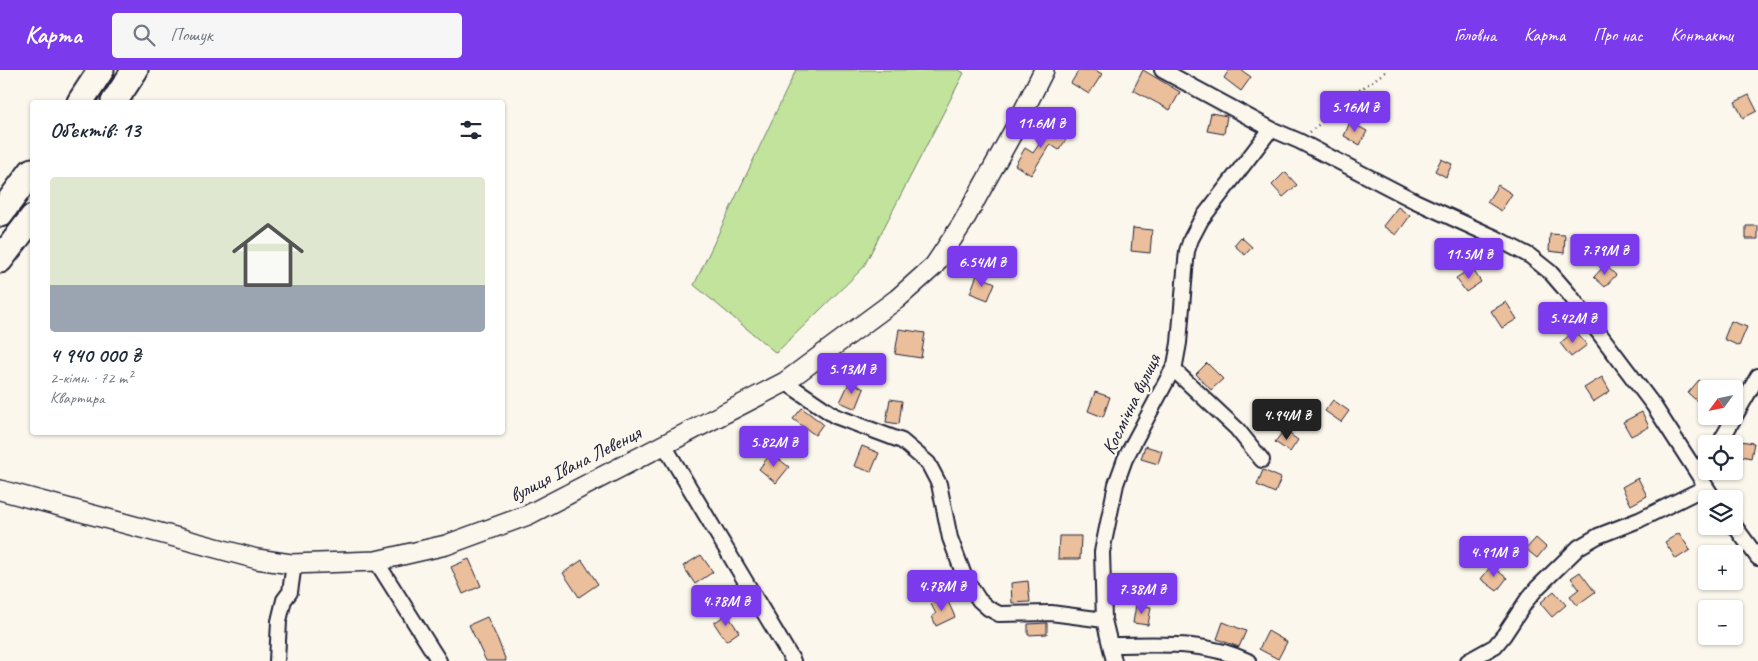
<!DOCTYPE html>
<html lang="uk">
<head>
<meta charset="utf-8">
<style>
	body { margin:0; font-family:Caveat,sans-serif; background:#f6f6f7; color:#1f2937; height:100vh; display:flex; flex-direction:column; font-size:19px; white-space:nowrap }
	* { box-sizing:border-box; margin:0 }
	p { font-size:16px; color:#747a83 }
	.icon { flex:none; width:28px; height:28px; fill:none; stroke:currentColor; stroke-width:2; stroke-linecap:round; stroke-linejoin:round }
	.map { position:relative; flex:1; overflow:hidden }
	.panel { position:absolute; left:30px; top:30px; width:475px; height:335px; display:flex; flex-direction:column; background:#fff; border-radius:5px; box-shadow:0 1px 4px #0004 }
	.panel>* { flex:none }
	.needle { width:32px; rotate:237deg }
	.buttons { position:absolute; left:1698px; top:310px; display:grid; gap:10px }
	.buttons a { display:grid; place-items:center; width:45px; height:45px; border-radius:5px; background:#fff; box-shadow:0 1px 4px #0004; font-size:25px }
	.price { position:absolute; translate:-50% -42px; padding:0 11px; border-radius:5px; background:#7c3aed; color:#fff; font-size:16px; line-height:32px; filter:drop-shadow(0 1px 2px #0008) }
	.price::after { content:''; position:absolute; left:50%; top:30px; width:15px; height:11px; margin-left:-8px; background:inherit; clip-path:polygon(0 0,100% 0,50% 100%) }
	.price.current { background:#222; color:#fff }
	ul { padding:0; list-style:none }
	li { display:grid; align-content:center; gap:10px; height:265px; padding:0 20px }
	li span { display:grid; place-items:center; height:155px; border-radius:5px; color:#555 }
	li>.icon { margin-inline-start:auto }
	span .icon { width:90px; height:90px; fill:#fffc; stroke-width:1 }
	li b { font-size:21px }
	h2 { display:flex; justify-content:space-between; align-items:center; height:60px; padding:0 20px; font-size:21px }
	header { display:flex; align-items:center; gap:30px; box-sizing:border-box; height:70px; padding:0 25px; background:#7c3aed; color:#fff }
	header strong { font-size:24px }
	nav { display:flex; gap:28px; margin-inline-start:auto; font-size:18px }
	.search { width:350px; height:45px; background:#f6f6f7; display:flex; align-items:center; gap:12px; box-sizing:border-box; padding:0 18px; border-radius:5px; color:#747a83; font-size:19px }
	.map>svg:first-child { display:block }
</style>
</head>
<body>
<header>
<strong>Карта</strong>
<div class="search"><svg class="icon" aria-label="search" viewBox="0 0 24 24"><circle cx="10" cy="10" r="6"/><path d="M15 15l6 6"/></svg>Пошук</div>
<nav><a>Головна</a><a>Карта</a><a>Про нас</a><a>Контакти</a></nav>
</header>
<div class="map">
<svg width="1758" height="591" viewBox="0 0 1758 591">
	<rect width="100%" height="100%" fill="#fbf7ec"/>
	<filter id="ink" filterUnits="userSpaceOnUse"><feTurbulence type="fractalNoise" baseFrequency=".02" numOctaves="2"/><feDisplacementMap in="SourceGraphic" scale="10" xChannelSelector="R" yChannelSelector="G"/><feConvolveMatrix kernelMatrix="1 2 1 2 8 2 1 2 1" color-interpolation-filters="sRGB"/></filter>
	<g filter="url(#ink)">
		<path fill="#c2e39b" stroke="#72826b" d="M796,0H959L964,3L863,198L776,283L694,215Z"/>
		<path fill="#ebbf9b" stroke="#22223b" d="M1079,0H1095L1102,4L1089,24L1071,13Z
			M1143,0L1180,22L1170,40L1133,20Z
			M1229,0H1241L1251,7L1241,21L1224,8Z
			M1749,25L1757,41L1743,48L1735,32Z
			M1211,43L1227,46L1224,64L1207,61Z
			M1056,50L1063,54L1058,62L1067,68L1059,80L1050,74L1031,105L1015,95L1025,78L1033,83Z
			M1350,52L1367,61L1360,75L1344,66Z
			M1441,89L1452,94L1446,107L1435,101Z
			M1285,102L1297,115L1283,127L1272,115Z
			M1498,115L1512,124L1501,141L1487,132Z
			M1398,137L1410,146L1396,165L1383,156Z
			M1746,156H1758V169H1746Z
			M1133,158L1152,160L1150,183L1131,181Z
			M1550,164L1565,165L1564,183L1549,181Z
			M1241,167L1252,177L1245,185L1234,175Z
			M1605,195L1616,205L1605,217L1594,207Z
			M1472,198L1481,212L1466,222L1456,208Z
			M977,205L995,213L988,230L970,223Z
			M1506,232L1517,249L1502,258L1491,241Z
			M1731,251L1747,257L1739,276L1724,269Z
			M899,259L925,263L921,288L895,284Z
			M1575,261L1587,275L1571,287L1560,273Z
			M1207,293L1223,309L1211,320L1196,304Z
			M1602,307L1610,321L1593,332L1584,318Z
			M1699,310L1706,316V339L1688,323Z
			M850,311L864,319L856,339L840,332Z
			M1095,322L1110,327L1103,347L1088,341Z
			M890,329L902,331L899,354L886,352Z
			M1333,330L1349,341L1341,352L1325,341Z
			M802,338L823,354L815,365L793,349Z
			M1642,342L1649,357L1631,366L1623,352Z
			M1284,360L1298,370L1290,382L1275,372Z
			M1740,371L1754,373L1751,388L1737,385Z
			M862,376L879,383L871,402L854,396Z
			M1145,376L1162,381L1158,394L1141,389Z
			M771,383L789,397L776,413L759,399Z
			M1263,400L1281,408L1275,423L1257,415Z
			M1638,408L1647,426L1631,435L1622,417Z
			M1679,463L1690,480L1676,489L1665,472Z
			M1059,466H1081L1080,489H1058Z
			M1536,468L1546,477L1537,488L1526,479Z
			M701,485L713,502L695,514L683,496Z
			M469,489L481,516L463,524L451,497Z
			M582,490L598,514L579,527L563,503Z
			M1491,496L1507,508L1497,521L1481,509Z
			M1580,502L1595,522L1577,535L1570,526L1579,519L1571,508Z
			M1028,511L1030,532L1012,533L1011,513Z
			M1554,521L1566,535L1552,547L1540,533Z
			M946,527L955,547L936,556L932,546L936,544L931,534Z
			M1136,535L1151,537L1148,555L1133,553Z
			M727,544L739,562L726,571L714,553Z
			M487,547L498,570L506,591H486L469,555Z
			M1223,552L1246,561L1239,577L1217,569Z
			M1047,553V564L1028,565V554Z
			M1268,561L1287,572L1278,589L1259,579Z"/>
		<g fill="none" stroke-linecap="round" stroke-linejoin="round">
			<g stroke="#22223b" stroke-width="18">
				<path id="street" d="M1162,0L1271,59L1299,71L1415,131L1494,167L1530,186L1550,202L1569,224L1596,259L1654,336L1714,429
					M1173,299L1237,359L1262,390
					M785,312L835,346L902,371L928,393L939,414L950,468L965,508L979,530L988,538L999,544L1051,543L1104,550
					M1719,374L1758,306
					M664,375L793,591
					M1697,402L1706,390
					M1734,455L1758,488
					M376,491L439,591
					M1111,575C1160,575 1202,570 1248,591
					M277,591L279,551L284,530L290,522L294,494
					M1114,591L1104,550L1102,482L1116,414L1125,389L1175,295L1179,273L1185,201L1187,181L1191,169L1201,150L1271,59
					M1468,591L1495,576L1504,565L1527,530L1537,518L1579,477L1598,466L1639,450L1706,417"/>
			</g>
			<g stroke="#22223b" stroke-width="22">
				<path id="secondary" d="M0,420L257,489L291,494L376,491L446,475L528,445L785,312L897,229L934,196L962,154L1014,60L1044,0"/>
			</g>
			<g stroke="#22223b" stroke-width="29">
				<path id="highway" d="M80,32L101,0
					M114,32L135,0
					M0,144L32,101
					M0,190L32,148"/>
			</g>
			<path stroke="#22223b" stroke-width="2.5" stroke-dasharray="1 4" stroke-linecap="butt" d="M1310,62L1361,19L1388,0"/>
			<use href="#street" stroke="#fbf7ec" stroke-width="14"/>
			<use href="#secondary" stroke="#fbf7ec" stroke-width="19"/>
			<use href="#highway" stroke="#fbf7ec" stroke-width="25"/>
		</g>
	</g>
	<g text-anchor="middle" dominant-baseline="central" stroke-width="4.5" stroke-linejoin="round" paint-order="stroke">
		<g font-size="20" fill="#22223b" stroke="#fbf7ec">
			<text transform="translate(1131 334) rotate(-64)">Космічна вулиця</text>
			<text transform="translate(575 394) rotate(-27)">вулиця Івана Левенця</text>
		</g>
	</g>
</svg>
<div class="buttons">
<a><svg class="needle" viewBox="-14 -14 28 28"><path d="M0-13l5 13h-10z" fill="#e53935"/><path d="M0 13l5-13h-10z" fill="#747a83"/></svg></a>
<a><svg class="icon" aria-label="locate" viewBox="0 0 24 24"><circle cx="12" cy="12" r="6"/><path d="M12 2v4M12 18v4M2 12h4M18 12h4"/></svg></a>
<a><svg class="icon" aria-label="layers" viewBox="0 0 24 24"><path d="M12 4l9 5-9 5-9-5zM3 14l9 5 9-5"/></svg></a>
<a>+</a>
<a>−</a>
</div>
<b class="price" style="left:1355px;top:63px">5.16M ₴</b>
<b class="price" style="left:1041px;top:79px">11.6M ₴</b>
<b class="price" style="left:1605px;top:206px">7.79M ₴</b>
<b class="price" style="left:1469px;top:210px">11.5M ₴</b>
<b class="price" style="left:982px;top:218px">6.54M ₴</b>
<b class="price" style="left:1573px;top:274px">5.42M ₴</b>
<b class="price" style="left:852px;top:325px">5.13M ₴</b>
<b class="price current" style="left:1287px;top:371px">4.94M ₴</b>
<b class="price" style="left:774px;top:398px">5.82M ₴</b>
<b class="price" style="left:1494px;top:508px">4.91M ₴</b>
<b class="price" style="left:942px;top:542px">4.78M ₴</b>
<b class="price" style="left:1142px;top:545px">7.38M ₴</b>
<b class="price" style="left:726px;top:557px">4.78M ₴</b>
<section class="panel">
<h2>Об’єктів: 13<svg class="icon" aria-label="filters" viewBox="0 0 24 24"><path d="M4 7h16M4 17h16"/><circle cx="9" cy="7" r="2"/><circle cx="15" cy="17" r="2"/></svg></h2>
<ul>
<li><span style="background:linear-gradient(#dfe7d0 70%,#9aa5b1 0)"><svg class="icon" aria-label="home" viewBox="0 0 24 24"><path d="M3 11l9-7 9 7M6 9v11h12V9"/></svg></span><div><b>4 940 000 ₴</b><p>2-кімн. · 72 m²</p><p>Квартира</p></div></li>
</ul>
</section>
</div>
</body>
</html>
